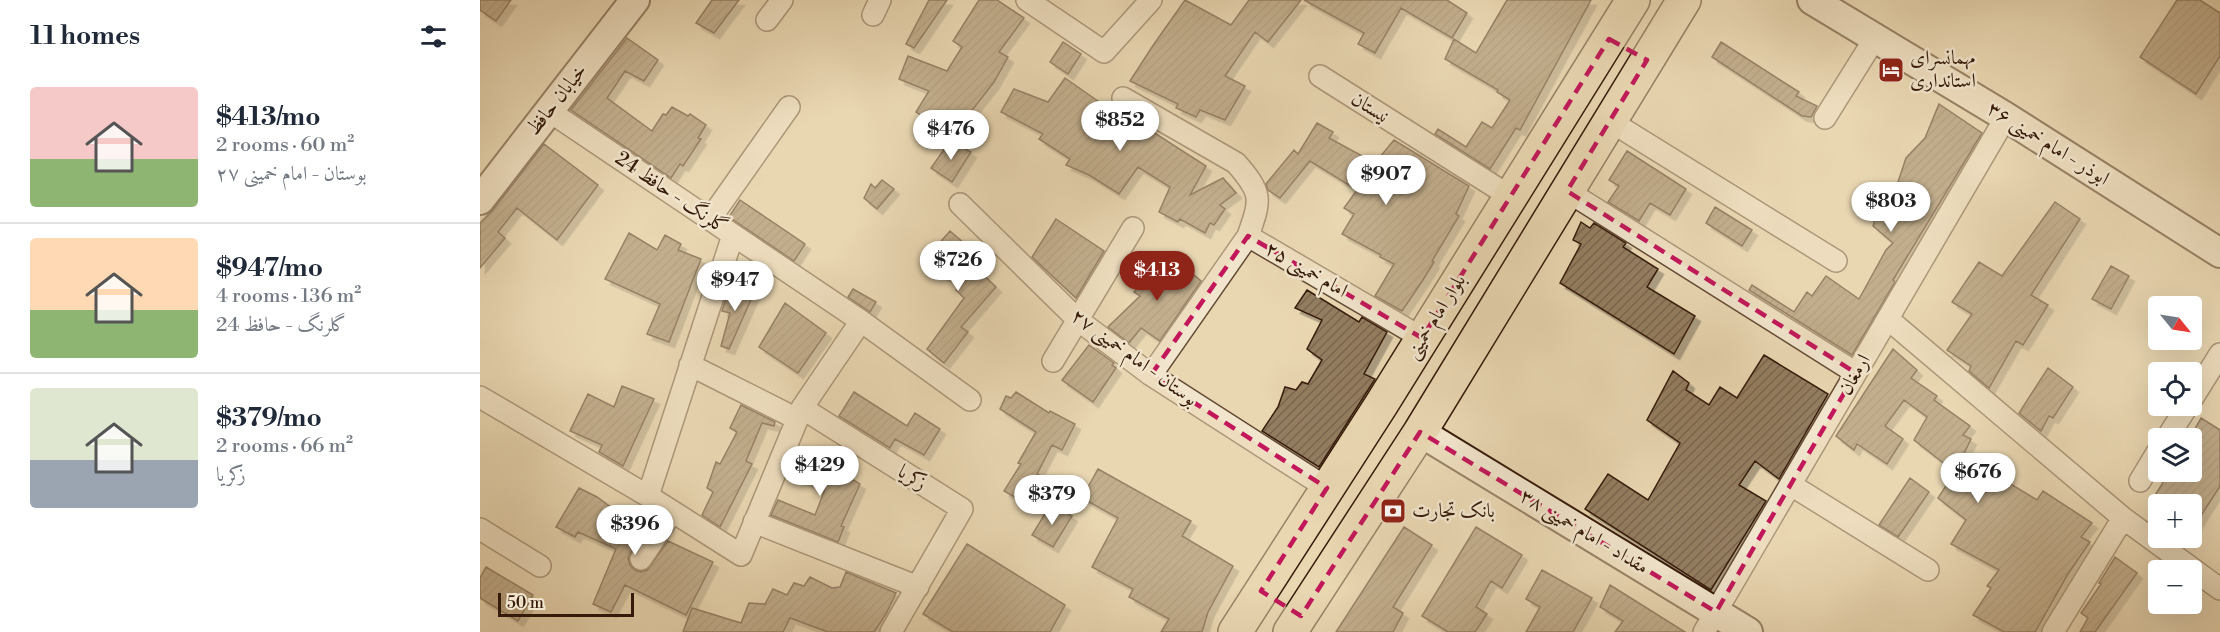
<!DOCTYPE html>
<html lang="en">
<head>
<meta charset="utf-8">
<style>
	body { margin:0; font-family:"Libre Bodoni",Amiri,serif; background:#f6f6f7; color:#1f2937; height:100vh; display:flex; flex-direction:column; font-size:22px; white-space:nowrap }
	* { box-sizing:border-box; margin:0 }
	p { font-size:20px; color:#747a83 }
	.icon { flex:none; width:33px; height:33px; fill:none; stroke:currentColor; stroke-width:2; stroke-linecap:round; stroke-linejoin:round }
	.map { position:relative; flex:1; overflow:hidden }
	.drawer { display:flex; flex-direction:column; background:#fff; width:480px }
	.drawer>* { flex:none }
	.needle { width:39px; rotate:120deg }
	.fabs { position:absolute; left:1668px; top:296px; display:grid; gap:12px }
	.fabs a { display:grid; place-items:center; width:54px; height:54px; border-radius:6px; background:#fff; box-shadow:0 6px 24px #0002; font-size:30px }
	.scale { position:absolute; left:18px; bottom:15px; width:136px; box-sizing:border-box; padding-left:6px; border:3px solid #361b0a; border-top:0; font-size:16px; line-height:21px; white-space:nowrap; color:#361b0a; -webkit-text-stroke:4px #f1e5cd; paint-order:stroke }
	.price { position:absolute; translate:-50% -51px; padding:0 14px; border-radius:21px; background:#fff; color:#222; font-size:20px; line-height:39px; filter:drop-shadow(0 2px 3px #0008) }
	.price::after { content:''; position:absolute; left:50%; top:36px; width:18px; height:14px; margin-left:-9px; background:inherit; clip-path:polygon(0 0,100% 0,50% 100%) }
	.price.on { background:#8f2418; color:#fff }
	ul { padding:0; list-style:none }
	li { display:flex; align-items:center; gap:18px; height:150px; padding:0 30px }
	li+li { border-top:2px solid #e0e1e3 }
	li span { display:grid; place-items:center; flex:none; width:168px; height:120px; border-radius:6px; color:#555 }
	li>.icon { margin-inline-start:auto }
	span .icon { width:72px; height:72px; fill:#fffc; stroke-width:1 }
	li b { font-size:26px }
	h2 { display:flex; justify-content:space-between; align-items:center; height:72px; padding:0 30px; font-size:26px }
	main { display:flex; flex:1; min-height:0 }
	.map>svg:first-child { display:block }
</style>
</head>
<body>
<main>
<section class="drawer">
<h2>11 homes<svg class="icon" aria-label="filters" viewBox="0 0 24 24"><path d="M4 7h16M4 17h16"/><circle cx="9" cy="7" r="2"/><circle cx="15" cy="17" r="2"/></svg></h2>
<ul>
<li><span style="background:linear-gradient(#f6c9c9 60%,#8fb573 0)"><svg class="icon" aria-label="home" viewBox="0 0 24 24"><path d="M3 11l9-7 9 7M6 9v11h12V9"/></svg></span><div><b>$413/mo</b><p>2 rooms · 60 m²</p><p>بوستان - امام خمینی ۲۷</p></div></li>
<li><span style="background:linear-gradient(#ffd9b3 60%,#8fb573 0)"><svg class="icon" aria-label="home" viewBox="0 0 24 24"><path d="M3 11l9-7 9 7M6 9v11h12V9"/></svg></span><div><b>$947/mo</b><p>4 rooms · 136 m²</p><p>گلرنگ - حافظ 24</p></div></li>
<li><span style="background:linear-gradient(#dfe7d0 60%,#9aa5b1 0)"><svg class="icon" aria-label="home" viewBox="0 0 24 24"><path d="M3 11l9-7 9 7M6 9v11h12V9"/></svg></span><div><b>$379/mo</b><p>2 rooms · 66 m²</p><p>زکریا</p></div></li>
</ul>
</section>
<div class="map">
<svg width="1740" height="632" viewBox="0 0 1740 632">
	<defs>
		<pattern id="building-hatch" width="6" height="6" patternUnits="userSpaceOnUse" patternTransform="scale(1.5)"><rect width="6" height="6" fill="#937d61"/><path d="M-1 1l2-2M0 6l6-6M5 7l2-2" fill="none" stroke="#79664e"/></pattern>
		<filter id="shadow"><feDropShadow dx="5.5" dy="5.5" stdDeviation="0" flood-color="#0004"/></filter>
	</defs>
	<rect width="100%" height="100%" fill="#e9d7b2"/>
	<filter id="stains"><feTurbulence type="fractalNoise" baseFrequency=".00333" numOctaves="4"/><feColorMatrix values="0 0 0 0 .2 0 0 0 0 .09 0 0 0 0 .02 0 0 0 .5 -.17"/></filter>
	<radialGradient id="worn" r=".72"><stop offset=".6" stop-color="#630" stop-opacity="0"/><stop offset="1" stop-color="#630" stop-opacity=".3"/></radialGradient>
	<path fill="url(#building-hatch)" stroke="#361b0a" stroke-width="1.5" filter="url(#shadow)" d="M0,0H31L16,21L0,10Z
		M232,0H259L234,33L216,23Z
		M449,0H467L434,48L426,44Z
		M499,0H517L544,18L519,52L528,57L514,82L472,136L436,112L449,91L419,79L428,56L467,71L482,47L473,41Z
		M705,0L751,25L769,0H821L788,42L775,32L745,76L765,86L745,120L720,110L716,117L696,108L698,104L650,81L672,47Z
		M824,0H967L987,13L972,38L921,8L895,53L878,44L884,33Z
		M1027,0H1111L1040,130L1036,128L1010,169L955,134L958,129L986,147L1002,122L1012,128L1030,100L1017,92L1018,90L965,59L974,39L996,53Z
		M1697,0H1720L1740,13V56L1716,94L1660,57Z
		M147,38L178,60L164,81L145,71L127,98L172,131L183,114L186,115L192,107L208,116L210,114L226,125L218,138L221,139L203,166L200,164L191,178L91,110Z
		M583,42L601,54L588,74L570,62Z
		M1241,42L1319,92L1316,96L1337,106L1331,117L1322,116L1232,57Z
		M585,78L622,104L617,112L648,128L653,119L726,166L710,195L743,178L756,193L740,205L745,209L734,225L730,223L725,233L700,219L698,222L679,212L690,187L658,167L639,194L609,175L586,165L590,159L559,139L563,134L521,112L534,89L568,102Z
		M1459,104L1502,133L1413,280L1415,282L1372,355L1269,290L1272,285L1314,312L1327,292L1332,296L1346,276L1379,299L1406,250L1413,243L1393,226L1398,207L1401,200L1418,182L1426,158L1445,138Z
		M837,123L853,132L849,138L895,163L914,140L989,186L976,214L979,216L952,261L954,262L943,280L922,311L895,296L914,264L900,257L901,255L862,234L874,214L864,208L877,190L830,161L800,198L788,190L786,184L814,150L818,154Z
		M470,141L491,152L472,182L451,168Z
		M64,144L118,185L77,240L37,208L18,232L25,238L0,268V223L13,210Z
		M1147,151L1206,189L1190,215L1170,203L1159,221L1128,202L1139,186L1129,180Z
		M402,180L414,189L397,209L384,198L391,184L395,188Z
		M260,200L325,244L314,261L249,217Z
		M1575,202L1600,219L1551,295L1568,305L1543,345L1536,341L1509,388L1489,371L1491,366L1467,350L1492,314L1472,302L1499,262L1522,276Z
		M1235,207L1272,230L1262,246L1226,223Z
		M576,219L624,251L596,298L552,257Z
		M1101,222L1110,228L1114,223L1146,243L1143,247L1178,269L1167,287L1215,316L1194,354L1080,283L1101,244L1093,240Z
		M470,231L492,250L486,258L516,287L481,327L488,332L464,363L447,349L484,298L476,290L487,278L463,276L446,258Z
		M149,233L177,250L185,235L201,244L198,250L221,259L189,342L167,334L180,304L125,279Z
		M689,254L721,281L680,341L661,328L649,343L628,327L660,296L654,292L674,269L682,277Z
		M1631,266L1649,276L1631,309L1612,299Z
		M251,283L274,293L249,349L241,346L250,313L242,311Z
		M373,289L396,302L390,312L368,297Z
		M827,290L879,322L882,317L907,332L884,374L895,379L839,467L782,431L798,407L805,387L816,390L822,382L828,384L842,360L827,349L842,320L815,308Z
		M305,303L346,333L318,373L279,347Z
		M609,345L634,363L632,365L636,368L613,402L582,380Z
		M1413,349L1437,370L1431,378L1457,396L1454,400L1490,426L1483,435L1491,439L1475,472L1505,492L1516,475L1557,500L1563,491L1612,523L1601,537L1610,542L1588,574L1555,632H1524L1493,615L1511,588L1507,586L1519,570L1471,544L1486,520L1458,498L1475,472L1434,440L1447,417L1424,400L1405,426L1423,439L1407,464L1377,444L1374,450L1356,436Z
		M1284,355L1348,394L1299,479L1275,461L1259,485L1286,501L1231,590L1105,509L1128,474L1168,500L1200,443L1167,420L1193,371L1209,383L1206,390L1229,405L1240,387L1257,398Z
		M1568,368L1593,387L1573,418L1569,416L1561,431L1539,413Z
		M142,386L174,399L143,466L119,452L122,445L90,431L108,394L134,407Z
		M374,392L427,426L435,413L460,429L444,455L415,439L410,448L359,416Z
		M536,392L569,413L570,411L595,424L582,450L572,445L557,474L568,480L551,506L524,491L541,464L538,463L556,432L520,409L526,396L531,398Z
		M261,405L295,422L294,426L282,423L266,461L272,464L240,527L222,515L233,492L227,488L236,462L240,464L257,432L250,428Z
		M1721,418L1740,430V486L1712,530V504H1687L1674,497L1690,471H1712V434Z
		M320,447L380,484L361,526L364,527L358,542L291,515L298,500L335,515L345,489L308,474Z
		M618,469L711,521L702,536L753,566L728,612L722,632H681L689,619L649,597L653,589L612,567L638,518L602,498Z
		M1430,478L1449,492L1418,537L1399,525Z
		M99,488L117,497L143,516L146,510L168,525L148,558L150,565L155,570L161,572L167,570L188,541L233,562L206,615L145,585L131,612L113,604L136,549L98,532L95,537L76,527Z
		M571,504L592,516L573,547L552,535Z
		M924,527L952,545L913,607L923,613L913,632H856Z
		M996,527L1042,555L1022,588L1011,581L996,607L1007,614L995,632H968L942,616Z
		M487,544L585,605L570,632H473L443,614Z
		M1635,557L1657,573L1615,632H1600L1608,618L1601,613L1621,584L1619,583Z
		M6,567L53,595L38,621L0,598V578Z
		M1062,570L1112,598L1093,632H1046L1060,607L1046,599Z
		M366,572L416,593L406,614L394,632H348L310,618L303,632H203L212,608L261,623L269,603L285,604L293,589L307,595L314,583L324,586L330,577L352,588L360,587Z
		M1130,585L1205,632H1135L1143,621L1120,607Z"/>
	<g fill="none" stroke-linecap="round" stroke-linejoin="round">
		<g stroke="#634a34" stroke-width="24">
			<path id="street" d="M547,0L624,52L671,0
				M393,15L400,0
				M287,20L302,0
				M840,76L1031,197
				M643,98L756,163C783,194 781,199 768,236L942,338
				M69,111L381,321L490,400
				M1345,118L1395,38
				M1130,121L1356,261
				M1087,191L1376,373
				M480,204L598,320L671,375L847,488
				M230,219L309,107
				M1408,319L1643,518L1740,589
				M573,361L653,228
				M210,365L317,419
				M671,375L768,236
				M0,397L168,496L261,555L322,408L381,321
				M1712,399L1740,354
				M322,408L482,509L411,632
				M1687,438L1708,405
				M1660,481L1678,451
				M1311,485L1448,570
				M168,496L253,235
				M274,522L438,587
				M0,529L60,566
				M161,559L192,512
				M1224,632L1526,117
				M1573,632L1643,518"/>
		</g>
		<g stroke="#361b0a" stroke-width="32">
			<path id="secondary" d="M1332,0L1526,117L1740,253
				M0,200L155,0
				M940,432L1268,632"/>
		</g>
		<g stroke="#361b0a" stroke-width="36">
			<path id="primary" d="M755,632L901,405L1153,0
				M810,632L940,432L1204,0"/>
		</g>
		<use href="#street" stroke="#f1e5cd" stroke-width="21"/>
		<use href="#secondary" stroke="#f1e5cd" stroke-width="28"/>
		<use href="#primary" stroke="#e9d7b2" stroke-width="33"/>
	</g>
	<path d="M0 0H1740V632H0ZM1129,39L1167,60L1087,191L1376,373L1236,612L940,432L821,616L781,591L847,488L671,375L768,236L942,338Z" fill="#e9d7b2" fill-opacity=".55" fill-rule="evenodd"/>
	<path fill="none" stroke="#c2185b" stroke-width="4.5" stroke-dasharray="12 8" stroke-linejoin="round" d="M1129,39L1167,60L1087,191L1376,373L1236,612L940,432L821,616L781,591L847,488L671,375L768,236L942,338Z"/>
	<defs>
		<g id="hotel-square" transform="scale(1.35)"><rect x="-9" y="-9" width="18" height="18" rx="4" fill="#8f2418" stroke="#f1e5cd"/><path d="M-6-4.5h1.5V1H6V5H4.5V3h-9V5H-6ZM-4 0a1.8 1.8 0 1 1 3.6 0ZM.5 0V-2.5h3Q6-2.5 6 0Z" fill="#fff"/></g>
		<g id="bank-square" transform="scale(1.35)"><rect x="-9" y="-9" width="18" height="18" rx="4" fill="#8f2418" stroke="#f1e5cd"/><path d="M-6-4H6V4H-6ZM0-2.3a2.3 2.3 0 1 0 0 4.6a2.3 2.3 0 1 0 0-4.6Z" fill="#fff"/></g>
	</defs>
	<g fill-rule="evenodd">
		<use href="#hotel-square" x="1411" y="70"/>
		<use href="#bank-square" x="913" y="511"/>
	</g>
	<g text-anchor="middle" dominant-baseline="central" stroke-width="5" stroke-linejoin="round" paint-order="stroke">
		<g font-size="20" fill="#361b0a" stroke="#f1e5cd" text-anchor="start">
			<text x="1430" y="58">مهمانسرای<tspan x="1430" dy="23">استانداری</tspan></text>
			<text x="932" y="511">بانک تجارت</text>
		</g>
		<g font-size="20" fill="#361b0a" stroke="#f1e5cd">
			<text transform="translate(77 100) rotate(-52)">خیابان حافظ</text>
			<text transform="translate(890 108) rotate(32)">نیستان</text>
			<text transform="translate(1568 144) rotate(32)">ابوذر - امام خمینی ۳۶</text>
			<text transform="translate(191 193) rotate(34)">گلرنگ - حافظ 24</text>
			<text transform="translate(826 270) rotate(30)">امام خمینی ۲۵</text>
			<text transform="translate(956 317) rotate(-58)">بلوار امام خمینی</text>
			<text transform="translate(654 358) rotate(36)">بوستان - امام خمینی ۲۷</text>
			<text transform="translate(1375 375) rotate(-60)">ارمغان</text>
			<text transform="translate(432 478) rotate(32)">زکریا</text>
			<text transform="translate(1104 532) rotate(31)">مقداد - امام خمینی ۳۸</text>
		</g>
	</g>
	<rect width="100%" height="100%" filter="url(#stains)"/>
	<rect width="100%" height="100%" fill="url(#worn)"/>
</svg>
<div class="fabs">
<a><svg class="needle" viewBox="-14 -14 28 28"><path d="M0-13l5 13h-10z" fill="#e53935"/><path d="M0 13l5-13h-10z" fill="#747a83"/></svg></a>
<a><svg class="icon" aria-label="locate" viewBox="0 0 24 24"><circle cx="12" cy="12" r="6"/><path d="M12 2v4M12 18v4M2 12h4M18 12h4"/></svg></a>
<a><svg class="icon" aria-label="layers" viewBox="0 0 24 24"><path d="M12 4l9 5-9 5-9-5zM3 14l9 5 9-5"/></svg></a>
<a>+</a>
<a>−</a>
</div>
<div class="scale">50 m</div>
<b class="price" style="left:640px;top:152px">$852</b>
<b class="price" style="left:471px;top:161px">$476</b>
<b class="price" style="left:906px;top:206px">$907</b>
<b class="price" style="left:1411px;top:233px">$803</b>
<b class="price" style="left:478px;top:292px">$726</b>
<b class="price on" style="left:677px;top:302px">$413</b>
<b class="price" style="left:255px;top:312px">$947</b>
<b class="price" style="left:340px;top:497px">$429</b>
<b class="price" style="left:1498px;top:504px">$676</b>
<b class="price" style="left:572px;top:526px">$379</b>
<b class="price" style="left:155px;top:556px">$396</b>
</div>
</main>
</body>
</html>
